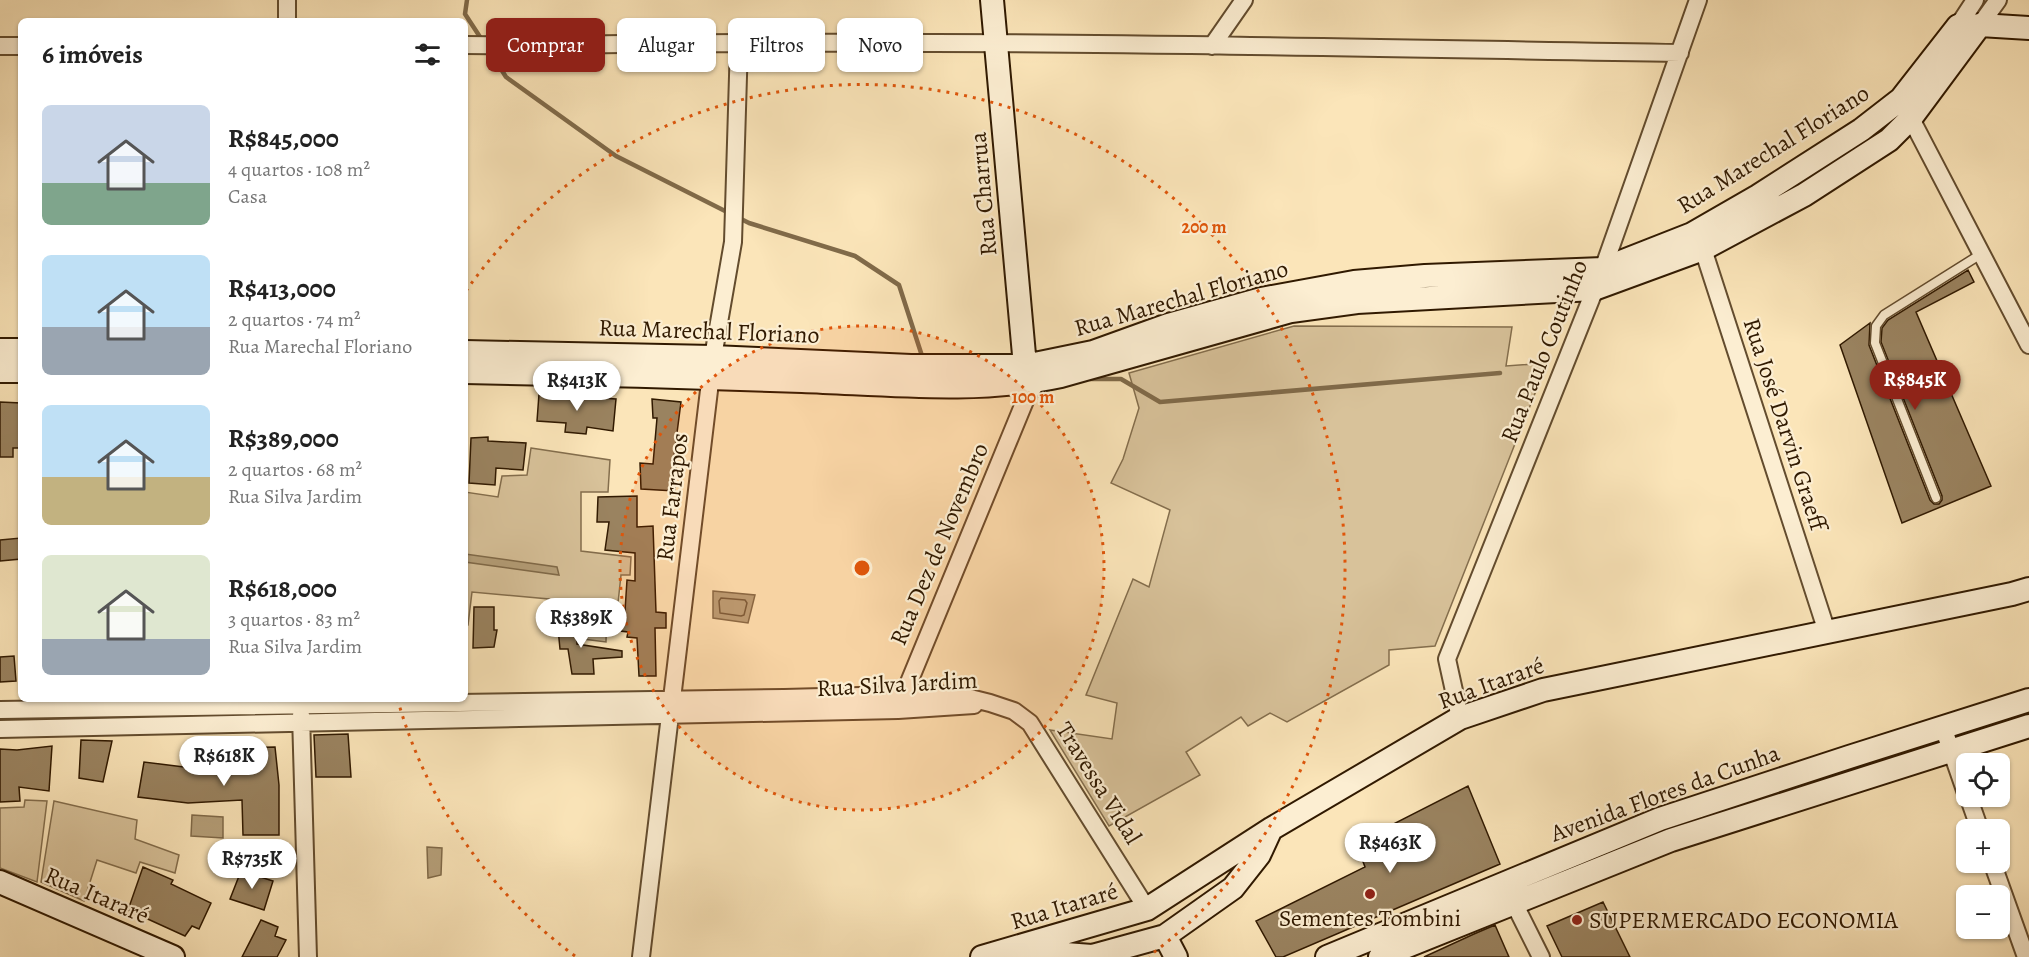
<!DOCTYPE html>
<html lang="pt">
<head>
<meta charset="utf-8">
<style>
	body { margin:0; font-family:Alegreya,serif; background:#f2f2f2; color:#222; height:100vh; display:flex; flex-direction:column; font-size:22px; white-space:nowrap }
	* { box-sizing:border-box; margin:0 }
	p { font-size:20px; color:#767676 }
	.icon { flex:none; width:33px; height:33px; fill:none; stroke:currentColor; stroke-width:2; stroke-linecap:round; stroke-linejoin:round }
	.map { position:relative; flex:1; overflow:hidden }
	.side { position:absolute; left:18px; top:18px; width:450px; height:684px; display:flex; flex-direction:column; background:#fff; border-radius:9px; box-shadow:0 2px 4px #0004 }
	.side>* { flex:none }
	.guide { position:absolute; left:486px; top:18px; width:570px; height:54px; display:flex; gap:12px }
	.tools { position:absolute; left:1956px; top:753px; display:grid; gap:12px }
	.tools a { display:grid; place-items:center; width:54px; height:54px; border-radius:9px; background:#fff; box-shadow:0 2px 4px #0004; font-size:30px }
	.price { position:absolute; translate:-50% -51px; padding:0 14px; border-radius:21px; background:#fff; color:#222; font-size:20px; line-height:39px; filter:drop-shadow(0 2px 3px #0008) }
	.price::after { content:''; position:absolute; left:50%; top:36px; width:18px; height:14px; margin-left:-9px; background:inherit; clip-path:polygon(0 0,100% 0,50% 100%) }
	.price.selected { background:#8f2418; color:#fff }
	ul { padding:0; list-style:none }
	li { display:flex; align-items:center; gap:18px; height:150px; padding:0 24px }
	li span { display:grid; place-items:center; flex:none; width:168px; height:120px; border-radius:9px; color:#555 }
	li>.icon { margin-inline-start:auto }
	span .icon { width:72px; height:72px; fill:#fffc; stroke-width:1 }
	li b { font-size:26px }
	h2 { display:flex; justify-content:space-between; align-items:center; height:72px; padding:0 24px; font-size:26px }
	.pill { padding:0 21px; border-radius:9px; background:#fff; box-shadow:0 2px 4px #0004; font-size:21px; line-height:54px }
	.pill.selected { background:#8f2418; color:#fff }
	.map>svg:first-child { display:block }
</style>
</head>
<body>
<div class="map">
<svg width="2029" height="957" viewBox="0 0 2029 957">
	<rect width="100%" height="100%" fill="#fbe5b9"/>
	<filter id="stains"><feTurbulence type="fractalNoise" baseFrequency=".00333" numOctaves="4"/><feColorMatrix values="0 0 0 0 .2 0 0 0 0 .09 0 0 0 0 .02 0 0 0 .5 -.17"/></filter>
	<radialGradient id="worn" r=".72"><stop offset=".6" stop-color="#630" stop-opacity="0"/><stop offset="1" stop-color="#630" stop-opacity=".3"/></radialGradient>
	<path fill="#d8c29a" stroke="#846e4d" stroke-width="1.5" d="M1294,326L1512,327L1506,366L1547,363L1435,646L1389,650V665L1287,722L1270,713L1248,726L1241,717L1186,752L1200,775L1109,826L1050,730L1112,739L1117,703L1086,695L1133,579L1149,587L1170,510L1111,483L1123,459L1139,408L1129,373Z
		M531,448L610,460L608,492H581V551L631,557L630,575H621L618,603L607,602L606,642L583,639L578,613H550L549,599L472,592L468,625H465V492L498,497L502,476L527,475Z
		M25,800L47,801L37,882L0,868V808L24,807Z
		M54,801L137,820L135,839L179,855L175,873L140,862L136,873L97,860L84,901L41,882Z"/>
	<path fill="#b6a07a" stroke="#806a49" stroke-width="1.5" d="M465,554L557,567L559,575L465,562Z
		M713,591L755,595L748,623L713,618Z
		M192,815L223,817V838L191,836Z
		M427,847L442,848L441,875L428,878Z"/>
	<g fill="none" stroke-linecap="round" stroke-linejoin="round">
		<path stroke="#735c3d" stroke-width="1.5" d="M721,598L745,600L747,603L744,615L741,616L720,613L719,601Z"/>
		<path stroke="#806a49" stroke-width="4.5" d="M467,0L465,14L482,40
			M489,50L506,77L616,156L729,213
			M737,217L749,223L855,256L899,285L923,359
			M1090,379H1121L1160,402L1500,373"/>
	</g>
	<path fill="#9a8360" stroke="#301900" stroke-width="1.5" d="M1968,270L1974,282L1916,312L1991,486L1902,523L1840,345L1870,323L1869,345L1930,500L1934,504H1939L1942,500V496L1881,342L1882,328L1888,320Z
		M539,394L616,399L613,431L587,427L586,434L565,432L566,423L537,421Z
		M652,399L681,402L673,464H676L675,491L641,489L640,463L653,464L657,418H653Z
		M0,402L21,403V448H13V457H0Z
		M488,437V441L526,443L523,470L496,468L495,485L469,483L471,438Z
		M637,496V527L653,526L656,612L666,613V628H655L656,676H639L637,638L627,637L628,632L612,630V610L625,611L627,580L635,581V553L605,550L609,522H597L598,497Z
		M21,538V559L0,561V540Z
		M474,607H494V630H497L494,647L473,648Z
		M557,618H576L577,644L622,651V657L593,659L594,674H572L568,649H560Z
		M14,656L16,681L0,682V657Z
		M348,734L351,777H316L314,735Z
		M81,740L112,741L103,782L79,778Z
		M52,746L49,791L19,787L20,801L0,802V749L17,750Z
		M275,747L279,785V835H243L242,800L188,803L138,797L144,762L192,768L237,767V748Z
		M1468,786L1500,864L1283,957H1276L1256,921L1365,867L1356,843Z
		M143,867L173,880L171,884L211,903L199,929L192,926L185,936L128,910Z
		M241,871L273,881L264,910L230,899Z
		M1603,902L1630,957H1562L1547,926Z
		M261,920L278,927L275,936L286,940L277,957H242Z
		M1495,925L1509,957H1424L1474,934Z"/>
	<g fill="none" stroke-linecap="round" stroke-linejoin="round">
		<g stroke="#634c2e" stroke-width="11">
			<path id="lane" d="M1936,498L1875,343L1876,326L1884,315L1981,254"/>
		</g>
		<g stroke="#634c2e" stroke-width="20">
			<path id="street" d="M287,0V21
				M1980,25L1998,0
				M1958,26L1975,0
				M465,45C557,46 648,43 740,43C1053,41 1366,48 1680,53
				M0,46H21
				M1212,46L1244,0
				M1906,109L2029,345
				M1696,240L1703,249L1827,632
				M900,704L1027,396L1039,380
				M0,710L784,698L937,694L970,698L990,703L1014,711L1030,723L1147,909
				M301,715L308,957
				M1460,718L1447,659L1603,269L1698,0
				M1943,727L1966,793
				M0,729L898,710L974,705
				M1968,796L1980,830
				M1992,862L2026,957
				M1509,893L1541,957
				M641,957L713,357L733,242L739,43"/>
		</g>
		<g stroke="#301900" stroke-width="26">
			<path id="secondary" d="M992,0L1025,366V381
				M0,350H21
				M465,352L713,357L911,366H1025L1093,352L1168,325L1261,299L1354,282L1425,276L1603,269L1692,234L1758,196L1861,130L1901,99L1958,26L1980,25L2029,28
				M0,371H21
				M465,372C577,374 690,377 802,381C888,384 976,394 1061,376L1291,311L1357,302L1594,289L1703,249L1804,195L1889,140L1911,118L1980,25
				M0,882L173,957
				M1165,936L1176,957
				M1024,951L1092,956L1165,936L1233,888L1259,855L1271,829
				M982,957L1147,909L1271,829L1460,718L1543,690L2012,594L2029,589
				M1327,957L1660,819L1849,757L2029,700
				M1380,957L1671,840L2029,726"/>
		</g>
		<use href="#lane" stroke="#fceed2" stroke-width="8"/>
		<use href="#street" stroke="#fceed2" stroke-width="16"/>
		<use href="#secondary" stroke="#fceed2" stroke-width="22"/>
	</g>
	<circle cx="862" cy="568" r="242" fill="#df560b" fill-opacity=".12"/>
	<g fill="none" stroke="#df560b" stroke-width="3" stroke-dasharray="3 6">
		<circle cx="862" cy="568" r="242"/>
		<path d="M575 956A483 483 0 0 1 398 701M466 291A483 483 0 1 1 1149 956"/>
	</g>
	<g fill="#8f2418" stroke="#fceed2" stroke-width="2">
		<circle cx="1370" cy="894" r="6"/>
		<circle cx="1577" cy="920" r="6"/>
	</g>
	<g text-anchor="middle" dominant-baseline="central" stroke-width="4.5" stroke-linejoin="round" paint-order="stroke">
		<g font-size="24" fill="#301900" stroke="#fceed2">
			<text transform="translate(1773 149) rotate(-32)">Rua Marechal Floriano</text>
			<text transform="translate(983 194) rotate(-95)">Rua Charrua</text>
			<text transform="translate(1181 298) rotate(-16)">Rua Marechal Floriano</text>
			<text transform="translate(709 331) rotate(2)">Rua Marechal Floriano</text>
			<text transform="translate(1544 351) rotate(-68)">Rua Paulo Coutinho</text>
			<text transform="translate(1785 424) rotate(72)">Rua José Darvin Graeff</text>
			<text transform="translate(672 497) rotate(-83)">Rua Farrapos</text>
			<text transform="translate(939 544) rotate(-67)">Rua Dez de Novembro</text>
			<text transform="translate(1491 683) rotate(-20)">Rua Itararé</text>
			<text transform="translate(897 684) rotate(-3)">Rua Silva Jardim</text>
			<text transform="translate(1099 783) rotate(58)">Travessa Vidal</text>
			<text transform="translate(1665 793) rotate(-20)">Avenida Flores da Cunha</text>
			<text transform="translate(97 895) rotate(23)">Rua Itararé</text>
			<text transform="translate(1064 906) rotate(-17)">Rua Itararé</text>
		</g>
		<g font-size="24" fill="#301900" stroke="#fceed2">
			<text x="1370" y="918">Sementes Tombini</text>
			<text x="1589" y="920" text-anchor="start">SUPERMERCADO ECONOMIA</text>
		</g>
	</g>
	<circle cx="862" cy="568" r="9" fill="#df560b" stroke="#fceed2" stroke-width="3"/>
	<g font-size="18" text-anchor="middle" font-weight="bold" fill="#df560b" stroke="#fceed2" stroke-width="4.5" stroke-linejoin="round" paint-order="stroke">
		<text x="1204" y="233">200 m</text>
		<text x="1033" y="403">100 m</text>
	</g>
	<rect width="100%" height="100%" filter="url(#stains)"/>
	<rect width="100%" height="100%" fill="url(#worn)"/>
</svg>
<div class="tools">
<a><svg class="icon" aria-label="locate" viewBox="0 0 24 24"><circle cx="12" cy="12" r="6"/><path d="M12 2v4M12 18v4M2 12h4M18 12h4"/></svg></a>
<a>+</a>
<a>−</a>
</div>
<b class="price selected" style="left:1915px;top:411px">R$845K</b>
<b class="price" style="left:577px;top:412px">R$413K</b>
<b class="price" style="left:581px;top:649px">R$389K</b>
<b class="price" style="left:224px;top:787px">R$618K</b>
<b class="price" style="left:1390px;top:874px">R$463K</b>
<b class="price" style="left:252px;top:890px">R$735K</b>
<div class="guide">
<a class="pill selected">Comprar</a>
<a class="pill">Alugar</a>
<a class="pill">Filtros</a>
<a class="pill">Novo</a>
</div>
<section class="side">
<h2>6 imóveis<svg class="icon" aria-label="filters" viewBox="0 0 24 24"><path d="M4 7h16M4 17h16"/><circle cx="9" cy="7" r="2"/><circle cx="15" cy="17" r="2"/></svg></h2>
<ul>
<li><span style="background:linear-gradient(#c9d6e8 65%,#7fa58c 0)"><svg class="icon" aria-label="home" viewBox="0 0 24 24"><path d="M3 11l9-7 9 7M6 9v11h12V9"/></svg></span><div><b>R$845,000</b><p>4 quartos · 108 m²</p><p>Casa</p></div></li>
<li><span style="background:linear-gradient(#bfe0f5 60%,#9aa5b1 0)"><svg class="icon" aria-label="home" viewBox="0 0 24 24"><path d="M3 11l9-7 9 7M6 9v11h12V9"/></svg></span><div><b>R$413,000</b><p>2 quartos · 74 m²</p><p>Rua Marechal Floriano</p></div></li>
<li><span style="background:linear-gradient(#bfe0f5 60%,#c2b280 0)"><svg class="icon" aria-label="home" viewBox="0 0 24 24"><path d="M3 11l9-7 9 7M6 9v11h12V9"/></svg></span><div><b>R$389,000</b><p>2 quartos · 68 m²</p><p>Rua Silva Jardim</p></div></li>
<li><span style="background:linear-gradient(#dfe7d0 70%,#9aa5b1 0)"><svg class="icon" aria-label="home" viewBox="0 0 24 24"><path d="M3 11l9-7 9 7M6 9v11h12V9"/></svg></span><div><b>R$618,000</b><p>3 quartos · 83 m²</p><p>Rua Silva Jardim</p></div></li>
</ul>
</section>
</div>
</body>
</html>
